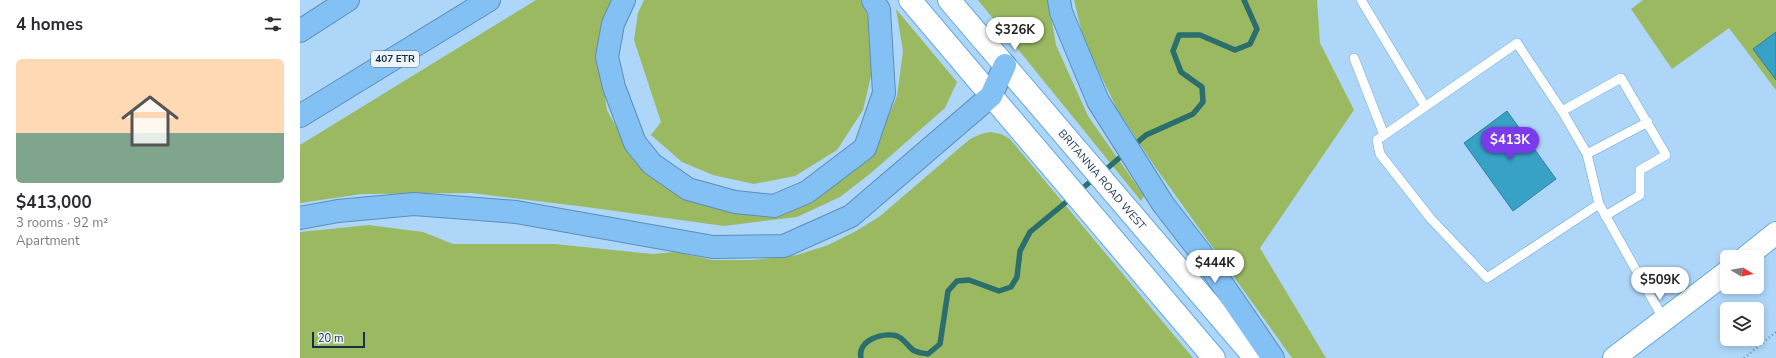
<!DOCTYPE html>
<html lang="en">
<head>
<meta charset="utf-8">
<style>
	body { margin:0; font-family:"Nunito Sans",sans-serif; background:#f2f2f3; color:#2b2b33; height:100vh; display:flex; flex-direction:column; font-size:15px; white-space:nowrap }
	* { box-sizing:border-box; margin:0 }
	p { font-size:13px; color:#7c7c81 }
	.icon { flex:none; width:22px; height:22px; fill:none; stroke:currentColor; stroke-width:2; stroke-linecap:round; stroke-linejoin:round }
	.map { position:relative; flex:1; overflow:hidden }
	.details { display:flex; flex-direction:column; background:#fff; width:300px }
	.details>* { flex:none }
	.needle { width:26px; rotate:100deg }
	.controls { position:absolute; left:1420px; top:250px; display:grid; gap:8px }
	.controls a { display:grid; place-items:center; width:44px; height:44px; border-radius:6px; background:#fff; box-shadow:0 2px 6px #0003; font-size:20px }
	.scale { position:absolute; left:12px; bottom:10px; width:53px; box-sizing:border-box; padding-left:4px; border:2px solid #143147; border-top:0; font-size:11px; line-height:14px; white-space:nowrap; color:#143147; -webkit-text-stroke:3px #ecf3f9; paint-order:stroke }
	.price { position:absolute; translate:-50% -34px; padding:0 9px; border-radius:14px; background:#fff; color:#222; font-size:13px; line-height:26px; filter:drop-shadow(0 1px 2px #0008) }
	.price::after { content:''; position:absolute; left:50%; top:24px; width:12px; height:9px; margin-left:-6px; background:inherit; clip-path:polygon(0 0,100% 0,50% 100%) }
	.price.current { background:#7c3aed; color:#fff }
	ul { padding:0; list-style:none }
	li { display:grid; align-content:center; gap:8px; height:212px; padding:0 16px }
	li+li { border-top:1px solid #e1e1e2 }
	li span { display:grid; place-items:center; height:124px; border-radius:6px; color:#555 }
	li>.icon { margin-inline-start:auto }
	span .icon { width:72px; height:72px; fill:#fffc; stroke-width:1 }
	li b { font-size:17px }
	h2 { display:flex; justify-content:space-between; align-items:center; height:48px; padding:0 16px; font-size:17px }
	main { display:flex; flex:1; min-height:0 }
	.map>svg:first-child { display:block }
</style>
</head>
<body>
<main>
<section class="details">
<h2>4 homes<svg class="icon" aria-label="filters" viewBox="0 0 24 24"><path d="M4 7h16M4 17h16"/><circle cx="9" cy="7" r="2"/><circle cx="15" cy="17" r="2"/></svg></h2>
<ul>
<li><span style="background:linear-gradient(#ffd9b3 60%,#7fa58c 0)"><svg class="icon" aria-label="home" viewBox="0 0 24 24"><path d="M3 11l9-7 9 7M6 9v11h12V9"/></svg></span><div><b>$413,000</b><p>3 rooms · 92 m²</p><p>Apartment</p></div></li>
</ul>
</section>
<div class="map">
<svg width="1476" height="358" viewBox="0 0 1476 358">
	<rect width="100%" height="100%" fill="#aed6f9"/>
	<path fill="#9bb961" d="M236,0H312L299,57L307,110L327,147L344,167L480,207L579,138L597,96L603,51L596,9L657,82L645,108L571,173L540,197L497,217L424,226L286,207L172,193L62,194L0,203V145Z
		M344,0H561L569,19L574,63L563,110L537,150L495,176L454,184L413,175L382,162L351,135L361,122L334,40L338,13Z
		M678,0H748L756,45L788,116L844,196L841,201Z
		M774,0H1017L1020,43L1054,110L960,248L1026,358H992L853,164L817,109L784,41Z
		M1343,0H1476V90L1429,28L1372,69L1331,9Z
		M690,132L701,134L710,139L893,358H0V232L69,225L123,232L153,244H255L352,254L375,252L413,260H453L497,255L528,245L556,231L579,217L670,139L681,134Z"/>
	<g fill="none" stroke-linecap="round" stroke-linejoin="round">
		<path stroke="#2a6e6e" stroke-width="5.5" d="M832,147L846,135L893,114L903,102L902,87L881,72L873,51L879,35H900L935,50L950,44L957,29L944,0
			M803,172L825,153
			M778,192L796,177
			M561,358C557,340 583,332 597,336C603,338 608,346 613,350C617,353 623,353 628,354L640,344L648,291L657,281L669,280L699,291L711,287L717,277L720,251L730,232L771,198"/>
	</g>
	<path fill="#38a2c6" stroke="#32809c" d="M1476,32V80L1453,49Z
		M1207,111L1256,179L1213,211L1164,143Z"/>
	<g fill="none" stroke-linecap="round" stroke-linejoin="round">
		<g stroke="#62a7df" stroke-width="10">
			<path id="lane" d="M1061,0L1125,106
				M1054,58L1084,135
				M1262,111L1321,78L1366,155L1340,170V195L1305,216
				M1287,154L1348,122
				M1299,204L1187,278L1131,219L1080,154L1077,140L1217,43L1262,111L1287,154L1299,204L1364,320"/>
		</g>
		<g stroke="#62a7df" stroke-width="24">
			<g id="secondary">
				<path d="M610,0L914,358"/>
				<path id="s1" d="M649,0L955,358"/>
				<path d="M1446,257L1476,233"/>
				<path d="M1314,358L1427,272"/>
			</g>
		</g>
		<g stroke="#5c8eb7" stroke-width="24">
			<path id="highway" d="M324,0L313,24L307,57L314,87L335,143L352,164L388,189L435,202L474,206L507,192L565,148L584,93L579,10L573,0
				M759,0L761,12L798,101L863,204L901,253L973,358
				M0,31L48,0
				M0,116L189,0
				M0,218L38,211L114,204L216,212L413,247L484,246L551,216L691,96L705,65"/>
		</g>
		<path stroke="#6e92af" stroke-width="2.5" stroke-dasharray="1 3" stroke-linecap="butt" d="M1444,358L1476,332"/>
		<use href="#lane" stroke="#fff" stroke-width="9"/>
		<use href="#secondary" stroke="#fff" stroke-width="22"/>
		<use href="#highway" stroke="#83c0f4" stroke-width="22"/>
	</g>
	<g text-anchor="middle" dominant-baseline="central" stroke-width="3" stroke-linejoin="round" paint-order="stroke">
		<rect fill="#ecf3f9" stroke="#556b7c" stroke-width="1" x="71" y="51" width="48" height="16" rx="3"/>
		<g font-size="10" font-weight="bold" fill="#143147">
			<text x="95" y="59">407 ETR</text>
		</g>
		<g font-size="11" fill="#143147" stroke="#ecf3f9">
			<text stroke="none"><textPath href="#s1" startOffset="236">BRITANNIA ROAD WEST</textPath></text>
		</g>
	</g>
</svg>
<div class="controls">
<a><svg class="needle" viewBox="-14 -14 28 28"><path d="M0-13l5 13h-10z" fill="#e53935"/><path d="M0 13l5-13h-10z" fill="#7c7c81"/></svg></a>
<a><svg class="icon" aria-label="layers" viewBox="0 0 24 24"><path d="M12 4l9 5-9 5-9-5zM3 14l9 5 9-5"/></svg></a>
</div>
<div class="scale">20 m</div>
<b class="price" style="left:715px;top:51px">$326K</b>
<b class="price current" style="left:1210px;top:161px">$413K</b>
<b class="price" style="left:915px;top:284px">$444K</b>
<b class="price" style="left:1360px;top:301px">$509K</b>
</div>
</main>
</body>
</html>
